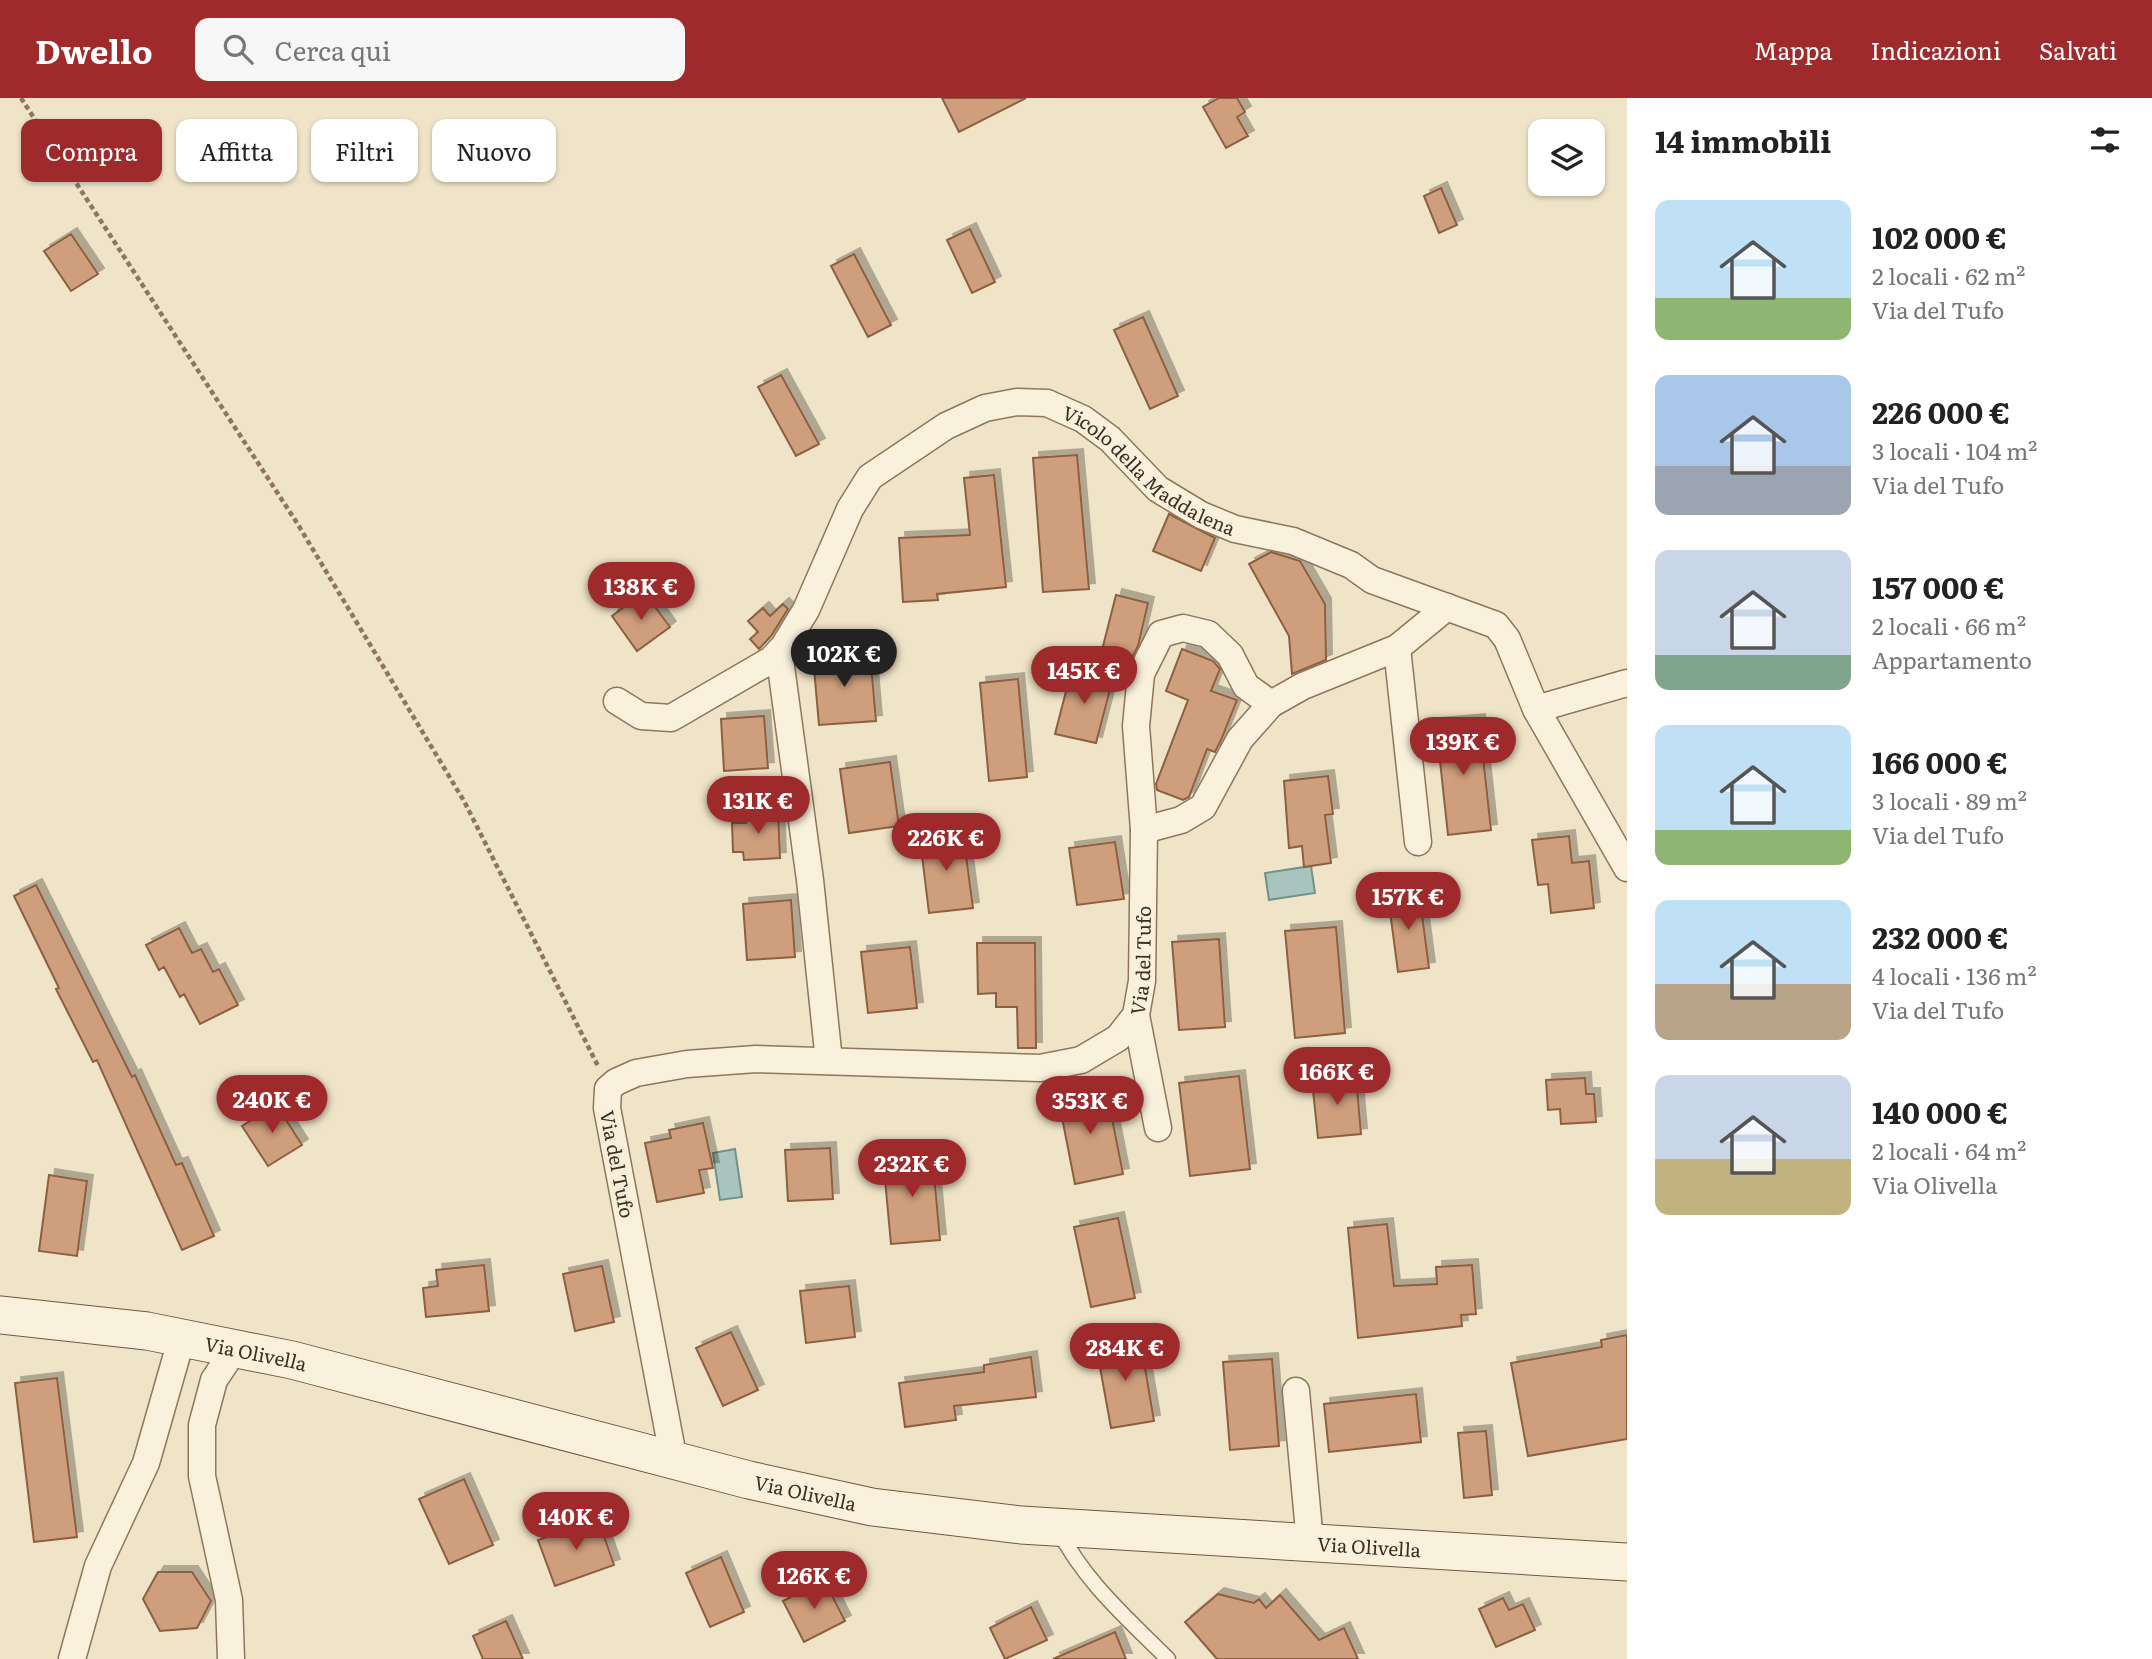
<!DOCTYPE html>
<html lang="it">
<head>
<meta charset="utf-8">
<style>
	body { margin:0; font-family:Literata,serif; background:#f6f6f6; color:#222; height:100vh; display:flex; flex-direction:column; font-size:26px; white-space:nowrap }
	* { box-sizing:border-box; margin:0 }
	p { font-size:23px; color:#767676 }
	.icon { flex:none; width:38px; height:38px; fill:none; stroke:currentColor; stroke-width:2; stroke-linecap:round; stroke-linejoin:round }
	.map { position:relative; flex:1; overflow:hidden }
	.panel { display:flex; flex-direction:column; background:#fff; width:525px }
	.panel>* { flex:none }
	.hud { position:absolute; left:21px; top:21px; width:665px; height:63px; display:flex; gap:14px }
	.fabs { position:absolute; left:1528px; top:21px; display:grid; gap:14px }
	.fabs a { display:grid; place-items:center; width:77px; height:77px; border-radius:14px; background:#fff; box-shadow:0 2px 5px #0004; font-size:35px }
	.price { position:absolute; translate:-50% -60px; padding:0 16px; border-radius:24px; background:#9e2a2b; color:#fff; font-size:23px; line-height:46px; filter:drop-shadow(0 2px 4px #0008) }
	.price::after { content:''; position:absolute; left:50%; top:42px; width:21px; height:16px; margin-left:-10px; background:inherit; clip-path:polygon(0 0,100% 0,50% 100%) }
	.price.active { background:#222; color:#fff }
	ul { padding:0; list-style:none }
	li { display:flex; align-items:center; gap:21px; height:175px; padding:0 28px }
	li span { display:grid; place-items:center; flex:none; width:196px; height:140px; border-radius:14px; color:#555 }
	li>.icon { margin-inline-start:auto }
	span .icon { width:84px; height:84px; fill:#fffc; stroke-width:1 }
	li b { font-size:30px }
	h2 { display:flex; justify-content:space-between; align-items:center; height:84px; padding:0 28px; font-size:30px }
	.pill { padding:0 24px; border-radius:14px; background:#fff; box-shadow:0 2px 5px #0004; font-size:24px; line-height:63px }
	.pill.active { background:#9e2a2b; color:#fff }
	header { display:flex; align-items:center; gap:42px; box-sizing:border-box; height:98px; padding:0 35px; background:#9e2a2b; color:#fff }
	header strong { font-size:33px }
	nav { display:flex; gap:38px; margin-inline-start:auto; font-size:24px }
	.search { width:490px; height:63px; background:#f6f6f6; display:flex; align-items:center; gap:18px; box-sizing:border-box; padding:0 24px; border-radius:14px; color:#767676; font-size:26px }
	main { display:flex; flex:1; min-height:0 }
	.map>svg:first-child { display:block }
</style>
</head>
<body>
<header>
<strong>Dwello</strong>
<div class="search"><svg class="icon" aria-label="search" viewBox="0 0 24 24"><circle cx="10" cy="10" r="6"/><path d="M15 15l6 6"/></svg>Cerca qui</div>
<nav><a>Mappa</a><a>Indicazioni</a><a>Salvati</a></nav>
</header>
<main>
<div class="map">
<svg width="1627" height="1561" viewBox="0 0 1627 1561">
	<defs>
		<filter id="shadow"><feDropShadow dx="6" dy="-6" stdDeviation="0" flood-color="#0004"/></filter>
	</defs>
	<rect width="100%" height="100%" fill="#f0e4c8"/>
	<path fill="#a9c4bc" stroke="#6f938a" stroke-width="2" d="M1311,768L1315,795L1269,802L1265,775Z
		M735,1051L742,1099L720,1102L713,1055Z"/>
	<path fill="#cf9f7d" stroke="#8d5f41" stroke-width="2" filter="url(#shadow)" d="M942,0H1026L959,34Z
		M1219,0H1237L1245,14L1237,19L1248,38L1226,50L1203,9Z
		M1441,90L1457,127L1439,135L1424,98Z
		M970,131L995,184L972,195L947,142Z
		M71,136L98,176L71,193L44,153Z
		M854,156L891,227L868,239L831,168Z
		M1143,219L1178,298L1150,311L1114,232Z
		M781,277L819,346L796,358L758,289Z
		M1077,357L1089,491L1043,494L1033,360Z
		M994,377L1006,489L937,496L938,502L903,504L899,440L970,437L964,380Z
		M1169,416L1215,440L1201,473L1153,453Z
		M1271,454L1300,463L1325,506L1326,562L1292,576L1289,538L1249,466Z
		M644,494L670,529L637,553L612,518Z
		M1116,497L1148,505L1138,548L1130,563L1101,556Z
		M783,506L788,511L771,538L759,551L750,541L758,534L748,523L763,510L770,518Z
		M1182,551L1213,563L1220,571L1211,593L1237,602L1221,642L1215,654L1207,651L1189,699L1183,702L1157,692L1156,686L1188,602L1166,593Z
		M870,555L876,623L819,627L813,559Z
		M1072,570L1113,580L1096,645L1055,636Z
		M1018,581L1027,679L989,683L980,585Z
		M764,618L768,670L724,673L721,621Z
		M1479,622L1491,732L1448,737L1436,626Z
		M890,664L899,728L849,735L840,671Z
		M1328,678L1333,716L1325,717L1331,765L1304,769L1302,748L1289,750L1284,683Z
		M745,713H778L780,760L744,762L743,754H733L732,725H746Z
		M963,735L973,810L929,815L920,741Z
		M1569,738L1572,765L1589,763L1594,810L1551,815L1548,786L1538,787L1532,742Z
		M1115,744L1124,801L1077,807L1069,750Z
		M36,787L132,979L135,977L176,1067L182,1065L214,1138L182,1152L97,962L93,964L56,891L59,890L14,798Z
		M1419,794L1429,870L1398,874L1388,798Z
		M791,802L795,859L747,862L743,806Z
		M1336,829L1345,935L1295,940L1285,833Z
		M179,830L192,855L201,851L213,874L219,871L238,907L200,926L184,896L180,899L164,869L159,872L146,847Z
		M1219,841L1225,929L1179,932L1172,844Z
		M977,845H1035L1036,950H1018L1017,909H996V895L978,896Z
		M910,849L917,910L868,915L861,854Z
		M1239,978L1250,1071L1190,1078L1179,985Z
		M1356,979L1361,1036L1318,1040L1312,983Z
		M1585,980L1586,996H1594L1596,1024L1561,1026L1560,1011L1548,1012L1546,982Z
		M1106,990L1123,1076L1075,1086L1058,999Z
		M276,1006L302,1047L268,1068L242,1028Z
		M703,1025L713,1070L699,1072L704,1095L657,1104L645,1045L671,1040L669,1032Z
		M830,1050L833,1101L788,1103L785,1052Z
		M932,1055L940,1142L891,1146L883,1060Z
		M49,1077L87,1083L77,1158L39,1153Z
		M1118,1120L1135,1200L1091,1209L1074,1129Z
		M1387,1126L1394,1188L1437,1186L1436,1169L1472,1167L1476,1216L1461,1217L1462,1228L1358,1240L1348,1130Z
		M484,1167L489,1213L426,1219L423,1190L438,1188L436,1172Z
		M602,1168L614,1224L575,1233L563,1176Z
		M849,1188L855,1239L806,1245L800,1193Z
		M731,1234L758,1292L723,1308L696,1250Z
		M1627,1237V1341L1528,1358L1511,1265L1602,1249L1601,1242Z
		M1140,1240L1154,1323L1111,1330L1096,1247Z
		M1031,1259L1036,1299L954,1308L956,1322L905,1329L899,1285L984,1274V1267Z
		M1272,1261L1279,1348L1230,1352L1223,1264Z
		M57,1280L77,1439L34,1444L15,1285Z
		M1416,1296L1421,1344L1329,1354L1324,1306Z
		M1486,1333L1492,1397L1464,1400L1458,1335Z
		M464,1381L493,1447L449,1466L419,1401Z
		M598,1421L614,1467L555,1488L538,1442Z
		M721,1459L744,1514L710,1529L686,1475Z
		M158,1474H192L211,1503L197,1530L160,1533L143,1501Z
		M824,1482L845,1523L804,1544L783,1503Z
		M1218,1496L1254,1505L1259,1501L1266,1510L1280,1497L1319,1542L1344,1530L1358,1561H1217L1185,1524Z
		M1503,1500L1509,1512L1523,1506L1535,1532L1496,1549L1479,1511Z
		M1031,1509L1047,1542L1005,1561L990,1530Z
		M506,1523L523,1561H483L473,1538Z
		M1115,1534L1126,1561H1053Z"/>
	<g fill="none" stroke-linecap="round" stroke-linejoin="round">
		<g stroke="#8d765c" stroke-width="17">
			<path id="service" d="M1058,1431C1084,1483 1127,1520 1168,1561"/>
		</g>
		<g stroke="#8d765c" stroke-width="29">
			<g id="minor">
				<path d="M1397,550L1418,744"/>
				<path d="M779,554L810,782L829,963"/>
				<path id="s1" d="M617,603L641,618L671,620L771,562L784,548L806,512L850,411L870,379L946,328L985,310L1017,304L1047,305L1083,321L1110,341L1158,391L1201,417L1235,431L1293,443L1351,467L1372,482L1496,527L1507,541L1536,611L1627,770"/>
				<path d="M1536,611L1627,585"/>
				<path d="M1144,732L1181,722L1203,709L1240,641L1271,606L1303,588L1397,550L1447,509"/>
				<path d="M1136,917L1158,1030"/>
				<path d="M1296,1293L1310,1444"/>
				<path id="s2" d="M674,1363L607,1010L608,991L616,984L636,975L687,966L756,961L1040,970L1081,962L1118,940L1136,917L1142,883L1144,732L1136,628L1141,576L1161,536L1183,530L1208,536L1230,557L1246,588L1271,606"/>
				<path d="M72,1561L98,1468L146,1365L182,1239"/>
				<path d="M231,1561L229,1502L202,1378V1327L214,1282L236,1249"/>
			</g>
		</g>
		<g stroke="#6f573f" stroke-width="39">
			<g id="secondary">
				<path id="s3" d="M0,1217L147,1233L292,1262L749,1382L872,1409L1021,1427L1627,1464"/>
			</g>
		</g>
		<path stroke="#8d765c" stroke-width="4.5" stroke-dasharray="5 3.5" stroke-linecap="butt" d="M21,0L297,425L464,703L598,968"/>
		<use href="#service" stroke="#faf1dc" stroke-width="14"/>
		<use href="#minor" stroke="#faf1dc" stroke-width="26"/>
		<use href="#secondary" stroke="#faf1dc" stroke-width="37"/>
	</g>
	<g text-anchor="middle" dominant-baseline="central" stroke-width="7" stroke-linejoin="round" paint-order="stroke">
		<g font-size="19" fill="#3d2e20" stroke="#f7eed8">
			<text stroke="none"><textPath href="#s1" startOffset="704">Vicolo della Maddalena</textPath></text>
			<text stroke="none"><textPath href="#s2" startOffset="985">Via del Tufo</textPath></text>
			<text transform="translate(618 1066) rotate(79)">Via del Tufo</text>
			<text stroke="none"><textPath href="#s3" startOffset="259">Via Olivella</textPath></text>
			<text stroke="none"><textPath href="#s3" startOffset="826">Via Olivella</textPath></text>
			<text stroke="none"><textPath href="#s3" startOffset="1393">Via Olivella</textPath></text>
		</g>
	</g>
</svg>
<div class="fabs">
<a><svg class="icon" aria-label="layers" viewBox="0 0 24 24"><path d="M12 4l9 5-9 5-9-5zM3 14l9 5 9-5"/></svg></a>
</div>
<b class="price" style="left:641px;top:524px">138K €</b>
<b class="price active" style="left:844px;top:591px">102K €</b>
<b class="price" style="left:1084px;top:608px">145K €</b>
<b class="price" style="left:1463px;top:679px">139K €</b>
<b class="price" style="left:758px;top:738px">131K €</b>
<b class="price" style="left:946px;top:775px">226K €</b>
<b class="price" style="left:1408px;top:834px">157K €</b>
<b class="price" style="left:1337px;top:1009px">166K €</b>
<b class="price" style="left:272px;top:1037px">240K €</b>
<b class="price" style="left:1090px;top:1038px">353K €</b>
<b class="price" style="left:912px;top:1101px">232K €</b>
<b class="price" style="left:1125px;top:1285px">284K €</b>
<b class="price" style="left:576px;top:1454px">140K €</b>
<b class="price" style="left:814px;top:1513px">126K €</b>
<div class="hud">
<a class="pill active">Compra</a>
<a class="pill">Affitta</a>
<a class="pill">Filtri</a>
<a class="pill">Nuovo</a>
</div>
</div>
<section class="panel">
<h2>14 immobili<svg class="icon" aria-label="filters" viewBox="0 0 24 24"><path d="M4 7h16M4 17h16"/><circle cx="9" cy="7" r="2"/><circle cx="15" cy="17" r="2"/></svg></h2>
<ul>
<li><span style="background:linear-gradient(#bfe0f5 70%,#8fb573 0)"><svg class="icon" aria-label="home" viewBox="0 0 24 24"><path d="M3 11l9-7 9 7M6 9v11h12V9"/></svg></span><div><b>102 000 €</b><p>2 locali · 62 m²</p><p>Via del Tufo</p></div></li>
<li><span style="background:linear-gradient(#a9c7e8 65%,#9aa5b1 0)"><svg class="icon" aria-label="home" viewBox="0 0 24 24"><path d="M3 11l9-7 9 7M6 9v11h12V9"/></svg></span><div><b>226 000 €</b><p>3 locali · 104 m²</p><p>Via del Tufo</p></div></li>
<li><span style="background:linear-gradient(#c9d6e8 75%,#7fa58c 0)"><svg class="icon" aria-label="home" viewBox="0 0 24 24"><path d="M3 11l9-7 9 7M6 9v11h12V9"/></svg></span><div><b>157 000 €</b><p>2 locali · 66 m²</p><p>Appartamento</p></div></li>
<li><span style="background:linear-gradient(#bfe0f5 75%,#8fb573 0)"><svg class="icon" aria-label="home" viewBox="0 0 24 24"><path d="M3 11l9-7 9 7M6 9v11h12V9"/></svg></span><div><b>166 000 €</b><p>3 locali · 89 m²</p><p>Via del Tufo</p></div></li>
<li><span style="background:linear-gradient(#bfe0f5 60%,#b9a48a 0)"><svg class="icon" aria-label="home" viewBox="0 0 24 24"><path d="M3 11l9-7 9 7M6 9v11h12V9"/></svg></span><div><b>232 000 €</b><p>4 locali · 136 m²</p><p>Via del Tufo</p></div></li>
<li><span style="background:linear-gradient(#c9d6e8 60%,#c2b280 0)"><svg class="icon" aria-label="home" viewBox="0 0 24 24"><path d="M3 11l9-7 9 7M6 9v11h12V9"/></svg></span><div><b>140 000 €</b><p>2 locali · 64 m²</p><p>Via Olivella</p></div></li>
</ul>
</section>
</main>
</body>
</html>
